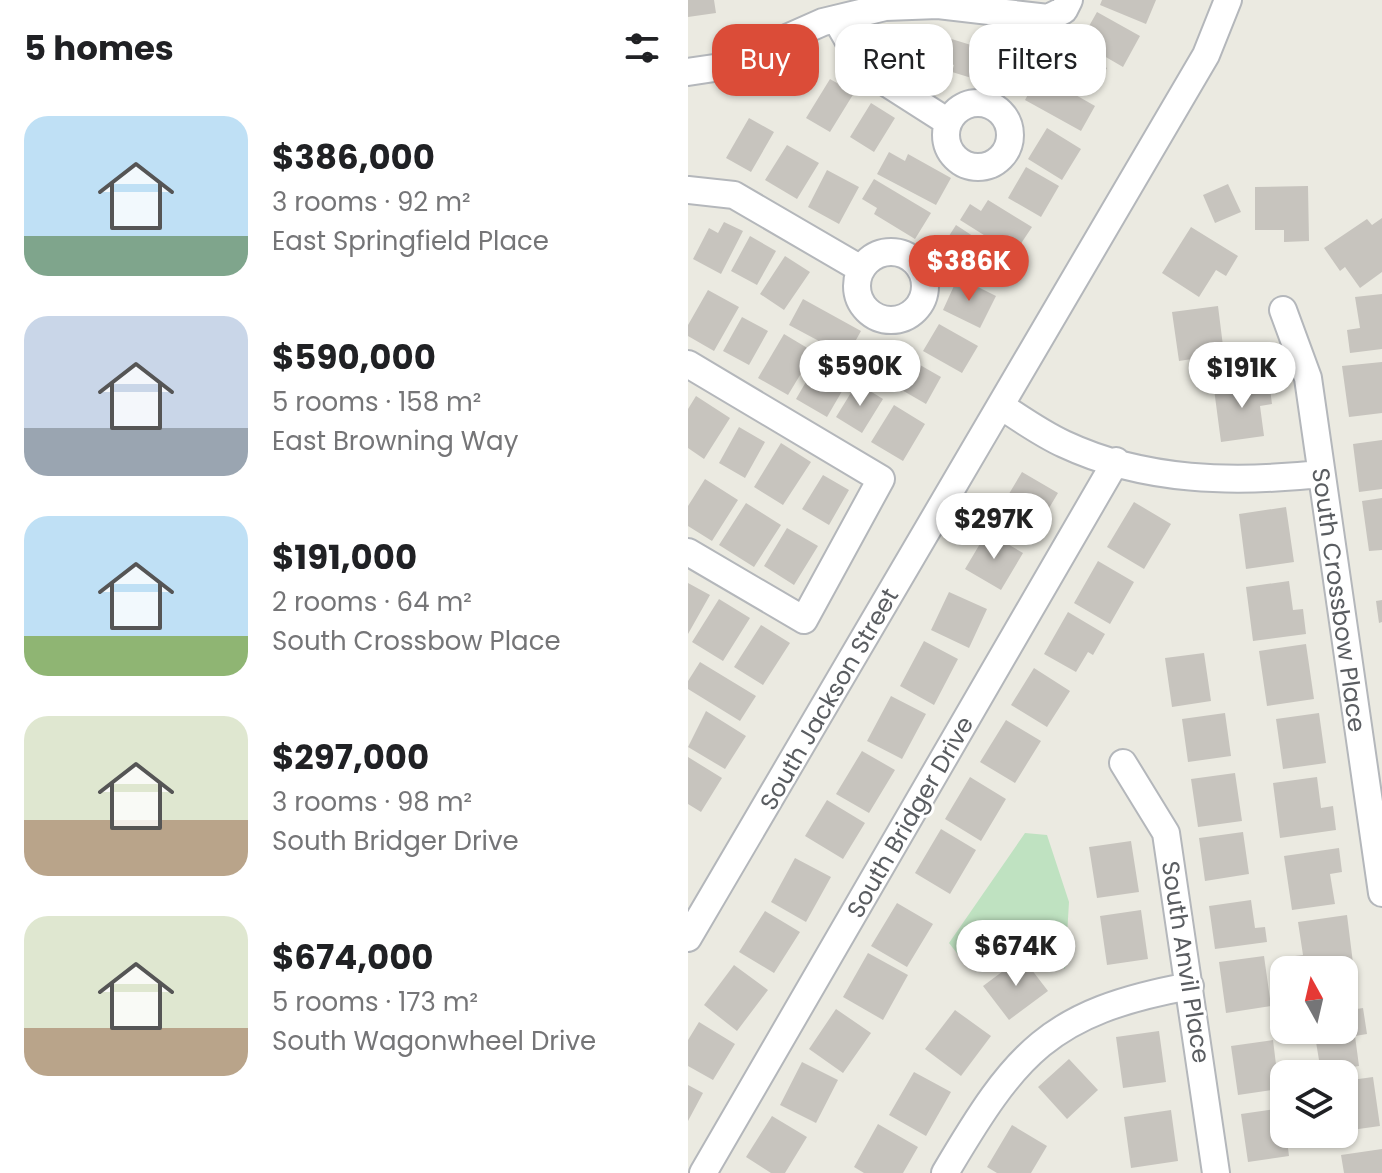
<!DOCTYPE html>
<html lang="en">
<head>
<meta charset="utf-8">
<style>
	body { margin:0; font-family:Poppins,sans-serif; background:#f2f2f2; color:#202124; height:100vh; display:flex; flex-direction:column; font-size:30px; white-space:nowrap }
	* { box-sizing:border-box; margin:0 }
	p { font-size:26px; color:#757577 }
	.icon { flex:none; width:44px; height:44px; fill:none; stroke:currentColor; stroke-width:2; stroke-linecap:round; stroke-linejoin:round }
	.map { position:relative; flex:1; overflow:hidden }
	.side { display:flex; flex-direction:column; background:#fff; width:688px }
	.side>* { flex:none }
	.top-card { position:absolute; left:24px; top:24px; width:550px; height:72px; display:flex; gap:16px }
	.needle { width:52px; rotate:352deg }
	.controls { position:absolute; left:582px; top:956px; display:grid; gap:16px }
	.controls a { display:grid; place-items:center; width:88px; height:88px; border-radius:16px; background:#fff; box-shadow:0 2px 6px #0004; font-size:40px }
	.price { position:absolute; translate:-50% -68px; padding:0 18px; border-radius:28px; background:#fff; color:#222; font-size:26px; line-height:52px; filter:drop-shadow(0 2px 4px #0008) }
	.price::after { content:''; position:absolute; left:50%; top:48px; width:24px; height:18px; margin-left:-12px; background:inherit; clip-path:polygon(0 0,100% 0,50% 100%) }
	.price.selected { background:#db4c38; color:#fff }
	ul { padding:0; list-style:none }
	li { display:flex; align-items:center; gap:24px; height:200px; padding:0 24px }
	li span { display:grid; place-items:center; flex:none; width:224px; height:160px; border-radius:24px; color:#555 }
	li>.icon { margin-inline-start:auto }
	span .icon { width:96px; height:96px; fill:#fffc; stroke-width:1 }
	li b { font-size:34px }
	h2 { display:flex; justify-content:space-between; align-items:center; height:96px; padding:0 24px; font-size:34px }
	.chip { padding:0 28px; border-radius:24px; background:#fff; box-shadow:0 2px 6px #0004; font-size:28px; line-height:72px }
	.chip.selected { background:#db4c38; color:#fff }
	main { display:flex; flex:1; min-height:0 }
	.map>svg:first-child { display:block }
</style>
</head>
<body>
<main>
<section class="side">
<h2>5 homes<svg class="icon" aria-label="filters" viewBox="0 0 24 24"><path d="M4 7h16M4 17h16"/><circle cx="9" cy="7" r="2"/><circle cx="15" cy="17" r="2"/></svg></h2>
<ul>
<li><span style="background:linear-gradient(#bfe0f5 75%,#7fa58c 0)"><svg class="icon" aria-label="home" viewBox="0 0 24 24"><path d="M3 11l9-7 9 7M6 9v11h12V9"/></svg></span><div><b>$386,000</b><p>3 rooms · 92 m²</p><p>East Springfield Place</p></div></li>
<li><span style="background:linear-gradient(#c9d6e8 70%,#9aa5b1 0)"><svg class="icon" aria-label="home" viewBox="0 0 24 24"><path d="M3 11l9-7 9 7M6 9v11h12V9"/></svg></span><div><b>$590,000</b><p>5 rooms · 158 m²</p><p>East Browning Way</p></div></li>
<li><span style="background:linear-gradient(#bfe0f5 75%,#8fb573 0)"><svg class="icon" aria-label="home" viewBox="0 0 24 24"><path d="M3 11l9-7 9 7M6 9v11h12V9"/></svg></span><div><b>$191,000</b><p>2 rooms · 64 m²</p><p>South Crossbow Place</p></div></li>
<li><span style="background:linear-gradient(#dfe7d0 65%,#b9a48a 0)"><svg class="icon" aria-label="home" viewBox="0 0 24 24"><path d="M3 11l9-7 9 7M6 9v11h12V9"/></svg></span><div><b>$297,000</b><p>3 rooms · 98 m²</p><p>South Bridger Drive</p></div></li>
<li><span style="background:linear-gradient(#dfe7d0 70%,#b9a48a 0)"><svg class="icon" aria-label="home" viewBox="0 0 24 24"><path d="M3 11l9-7 9 7M6 9v11h12V9"/></svg></span><div><b>$674,000</b><p>5 rooms · 173 m²</p><p>South Wagonwheel Drive</p></div></li>
</ul>
</section>
<div class="map">
<svg width="694" height="1173" viewBox="0 0 694 1173">
	<rect width="100%" height="100%" fill="#ebeae1"/>
	<path fill="#bfe2c1" d="M337,833L359,835L381,902L377,969L332,934L279,966L261,943Z"/>
	<path fill="#c7c4be" d="M0,0H26L28,13L0,17Z
		M414,0H468L458,24L412,5Z
		M409,12L452,36L435,67L392,42Z
		M257,37L322,57L313,87L264,72L266,65L250,60Z
		M386,49L419,68L404,94L371,75Z
		M351,74L407,106L393,131L337,100Z
		M142,79L166,93L142,132L118,118Z
		M183,103L207,118L186,152L162,137Z
		M61,118L86,132L63,172L38,158Z
		M359,128L393,149L374,180L340,159Z
		M99,145L131,163L109,199L77,180Z
		M201,152L217,161L220,154L263,178L248,205L189,174Z
		M338,167L371,186L353,217L320,198Z
		M139,170L171,187L151,224L120,207Z
		M186,179L243,213L227,239L186,214L189,208L174,199Z
		M540,184L553,212L527,223L515,195Z
		M620,186L621,241L596,242V230H567V187Z
		M300,200L344,227L326,254L272,220L282,204L293,211Z
		M694,218V272L672,288L657,267L652,271L636,248L679,219L684,225Z
		M36,222L55,231L33,274L5,259L21,228L30,233Z
		M268,225L323,261L307,286L252,250Z
		M503,227L550,256L538,276L528,270L511,297L474,273Z
		M62,236L88,251L69,285L43,271Z
		M97,256L122,272L96,310L72,294Z
		M270,277L308,296L292,328L255,310Z
		M20,290L51,307L26,351L0,336V325Z
		M694,294V349L662,353L659,330L672,328L667,297Z
		M115,299L173,331L159,356L101,325Z
		M530,306L536,354L491,361L484,312Z
		M54,317L80,331L61,365L35,351Z
		M251,324L290,346L274,373L235,351Z
		M96,334L126,352L100,395L70,378Z
		M197,345L253,377L238,404L181,371Z
		M133,356L164,374L139,417L108,399Z
		M694,362V413L661,417L654,366Z
		M581,381L584,404L572,406L576,436L533,442L526,389Z
		M169,383L195,399L174,433L148,417Z
		M8,396L42,418L16,459L0,448V409Z
		M206,405L237,424L215,461L183,442Z
		M51,427L77,442L57,478L31,463Z
		M694,440V489L671,492L665,444Z
		M93,443L123,462L95,505L66,487Z
		M334,472L370,493L345,535L309,514Z
		M135,475L161,490L141,525L114,509Z
		M17,479L50,500L24,541L0,526V506Z
		M694,498V550L681,551L674,501Z
		M446,502L483,524L456,569L419,547Z
		M58,503L93,525L66,567L31,545Z
		M598,507L606,562L558,569L551,514Z
		M99,528L130,546L106,585L76,566Z
		M299,532L335,553L313,590L277,569Z
		M410,561L446,582L422,624L386,603Z
		M601,581L605,610L615,609L618,634L565,641L558,587Z
		M0,583L22,595L0,634Z
		M261,592L299,609L281,648L243,630Z
		M31,599L62,618L35,661L4,642Z
		M694,600V622L691,623L688,601Z
		M380,612L417,634L405,655L400,652L388,672L356,654Z
		M73,625L102,643L75,685L46,667Z
		M236,641L270,659L246,705L212,686Z
		M618,644L626,699L579,706L571,651Z
		M516,653L523,701L484,707L477,658Z
		M12,662L68,696L52,721L0,689V681Z
		M346,668L382,691L359,727L323,705Z
		M203,696L238,714L214,759L179,741Z
		M18,711L58,736L37,769L0,747Z
		M537,713L543,756L500,762L494,719Z
		M631,713L638,763L595,769L588,719Z
		M318,720L353,741L327,783L292,762Z
		M174,751L207,770L181,813L148,794Z
		M0,757L34,778L13,812L0,804Z
		M547,773L554,821L510,827L503,779Z
		M282,777L318,799L293,841L257,819Z
		M629,777L633,808L645,806L648,830L592,838L585,783Z
		M139,800L177,823L155,859L117,836Z
		M253,829L288,850L262,894L227,873Z
		M555,832L561,874L517,881L511,838Z
		M443,841L451,892L409,898L401,847Z
		M651,848L654,872L642,874L647,904L604,910L596,856Z
		M107,858L143,877L118,922L83,902Z
		M563,900L567,928L577,927L579,942L527,949L521,906Z
		M209,903L245,924L219,967L183,946Z
		M453,910L460,959L419,965L412,916Z
		M77,911L112,932L86,973L51,952Z
		M659,915L666,971L609,970L607,956L615,955L610,922Z
		M180,953L220,975L195,1020L155,997Z
		M576,956L583,1006L538,1013L531,962Z
		M334,957L360,991L321,1020L295,986Z
		M46,965L80,990L49,1031L16,1005Z
		M675,1008L679,1034L667,1036L671,1066L633,1072L626,1030H656V1011Z
		M148,1009L183,1033L155,1073L121,1049Z
		M267,1010L303,1036L273,1076L237,1049Z
		M11,1022L47,1044L25,1080L0,1066V1040Z
		M471,1031L478,1082L435,1088L428,1037Z
		M585,1040L591,1089L550,1095L543,1046Z
		M381,1059L410,1090L379,1119L350,1087Z
		M114,1062L150,1080L128,1123L92,1105Z
		M226,1072L263,1092L238,1136L201,1115Z
		M685,1077L692,1126L656,1131V1081Z
		M0,1085L15,1093L0,1121Z
		M595,1108L601,1156L560,1162L553,1114Z
		M483,1110L490,1161L443,1168L436,1117Z
		M84,1116L119,1137L97,1173H83L58,1157Z
		M190,1124L230,1147L215,1173H176L166,1167Z
		M324,1125L359,1146L343,1173H309L299,1167Z
		M694,1149V1173H656L653,1155Z"/>
	<g fill="none" stroke-linecap="round" stroke-linejoin="round">
		<g stroke="#b4b7bb" stroke-width="30">
			<path id="minor" d="M148,19L171,59L188,76L260,122
				M0,72L33,67L135,22L197,7L250,5L360,18L376,10L381,0
				M258 135a32 32 0 1 1 64 0a32 32 0 1 1-64 0Z
				M0,190L46,195L173,269
				M169 286a34 34 0 1 1 68 0a34 34 0 1 1-68 0Z
				M595,310L620,378L694,893
				M0,364L193,479L116,620L0,552
				M313,406C333,419 354,434 376,444C457,482 546,483 633,474
				M435,763L478,833L528,1173
				M0,938L518,55L540,0
				M15,1173L428,461
				M257,1173C328,1053 360,1012 502,986"/>
		</g>
		<use href="#minor" stroke="#fff" stroke-width="26"/>
	</g>
	<g text-anchor="middle" dominant-baseline="central" stroke-width="6" stroke-linejoin="round" paint-order="stroke">
		<g font-size="24" fill="#5a5d61" stroke="#fff">
			<text transform="translate(651 600) rotate(82)">South Crossbow Place</text>
			<text transform="translate(141 699) rotate(-60)">South Jackson Street</text>
			<text transform="translate(222 817) rotate(-60)">South Bridger Drive</text>
			<text transform="translate(498 962) rotate(81)">South Anvil Place</text>
		</g>
	</g>
</svg>
<div class="controls">
<a><svg class="needle" viewBox="-14 -14 28 28"><path d="M0-13l5 13h-10z" fill="#e53935"/><path d="M0 13l5-13h-10z" fill="#757577"/></svg></a>
<a><svg class="icon" aria-label="layers" viewBox="0 0 24 24"><path d="M12 4l9 5-9 5-9-5zM3 14l9 5 9-5"/></svg></a>
</div>
<b class="price selected" style="left:281px;top:303px">$386K</b>
<b class="price" style="left:172px;top:408px">$590K</b>
<b class="price" style="left:554px;top:410px">$191K</b>
<b class="price" style="left:306px;top:561px">$297K</b>
<b class="price" style="left:328px;top:988px">$674K</b>
<div class="top-card">
<a class="chip selected">Buy</a>
<a class="chip">Rent</a>
<a class="chip">Filters</a>
</div>
</div>
</main>
</body>
</html>
